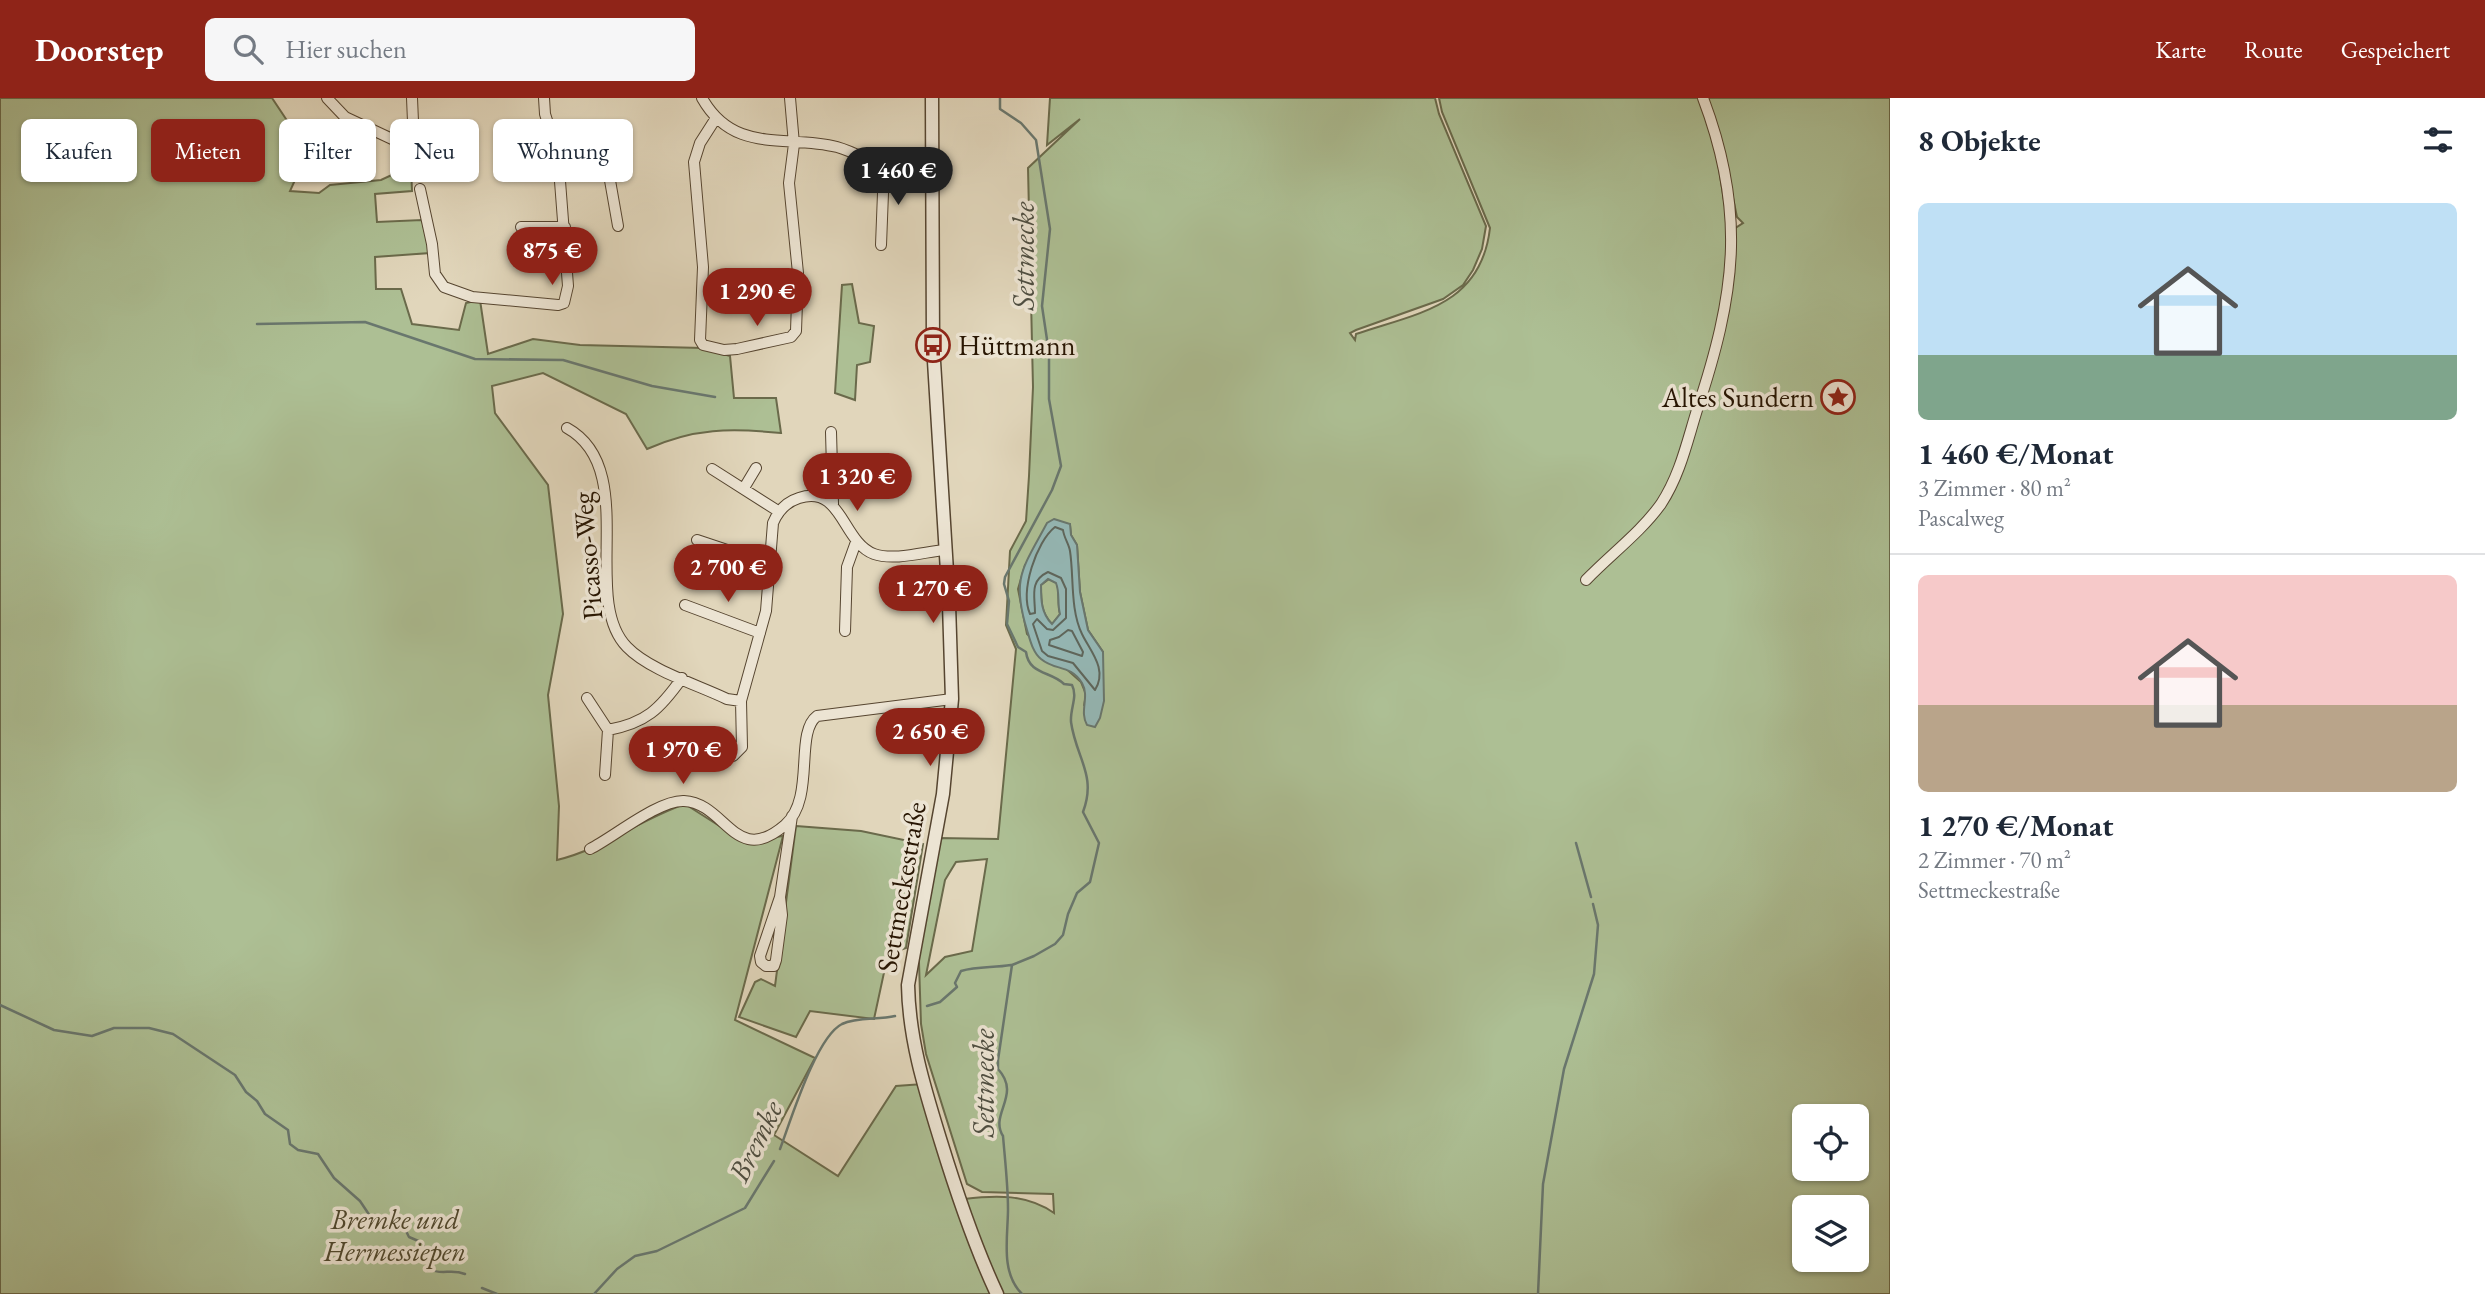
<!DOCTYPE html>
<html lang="de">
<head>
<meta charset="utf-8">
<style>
	body { margin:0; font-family:"EB Garamond",serif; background:#f6f6f7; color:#1f2937; height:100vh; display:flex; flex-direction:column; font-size:26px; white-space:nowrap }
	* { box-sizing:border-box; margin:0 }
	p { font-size:23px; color:#747a83 }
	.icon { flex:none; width:38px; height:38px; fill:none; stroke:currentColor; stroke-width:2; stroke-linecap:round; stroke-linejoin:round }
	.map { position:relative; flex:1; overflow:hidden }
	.sheet { display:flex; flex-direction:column; background:#fff; width:595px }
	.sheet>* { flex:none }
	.hud { position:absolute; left:21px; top:21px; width:665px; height:63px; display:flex; gap:14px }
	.fabs { position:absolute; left:1792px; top:1006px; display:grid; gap:14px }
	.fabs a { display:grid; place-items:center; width:77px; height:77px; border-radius:10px; background:#fff; box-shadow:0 2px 5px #0004; font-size:35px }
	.price { position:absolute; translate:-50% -60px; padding:0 16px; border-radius:24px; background:#8f2418; color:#fff; font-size:23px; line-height:46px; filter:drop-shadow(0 2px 4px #0008) }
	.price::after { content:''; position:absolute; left:50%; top:42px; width:21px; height:16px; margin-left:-10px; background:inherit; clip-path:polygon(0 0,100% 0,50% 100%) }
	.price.active { background:#222; color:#fff }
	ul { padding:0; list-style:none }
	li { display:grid; align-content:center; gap:14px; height:371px; padding:0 28px }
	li+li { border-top:2px solid #e0e1e3 }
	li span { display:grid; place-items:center; height:217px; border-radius:10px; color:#555 }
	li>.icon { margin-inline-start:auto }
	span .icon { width:126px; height:126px; fill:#fffc; stroke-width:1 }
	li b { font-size:30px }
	h2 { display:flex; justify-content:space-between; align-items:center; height:84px; padding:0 28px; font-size:30px }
	.tag { padding:0 24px; border-radius:10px; background:#fff; box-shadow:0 2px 5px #0004; font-size:24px; line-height:63px }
	.tag.active { background:#8f2418; color:#fff }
	header { display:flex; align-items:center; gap:42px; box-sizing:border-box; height:98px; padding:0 35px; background:#8f2418; color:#fff }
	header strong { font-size:33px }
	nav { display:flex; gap:38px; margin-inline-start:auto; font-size:24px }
	.search { width:490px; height:63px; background:#f6f6f7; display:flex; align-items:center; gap:18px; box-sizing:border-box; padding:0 24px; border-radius:10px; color:#747a83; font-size:26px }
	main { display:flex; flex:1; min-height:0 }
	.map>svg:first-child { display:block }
</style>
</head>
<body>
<header>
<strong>Doorstep</strong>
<div class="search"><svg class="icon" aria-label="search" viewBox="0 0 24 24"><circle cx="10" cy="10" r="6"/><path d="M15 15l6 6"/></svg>Hier suchen</div>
<nav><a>Karte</a><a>Route</a><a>Gespeichert</a></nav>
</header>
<main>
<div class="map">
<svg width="1890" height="1196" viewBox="0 0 1890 1196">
	<rect width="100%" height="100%" fill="#e1d6bb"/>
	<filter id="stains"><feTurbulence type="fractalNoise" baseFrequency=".00286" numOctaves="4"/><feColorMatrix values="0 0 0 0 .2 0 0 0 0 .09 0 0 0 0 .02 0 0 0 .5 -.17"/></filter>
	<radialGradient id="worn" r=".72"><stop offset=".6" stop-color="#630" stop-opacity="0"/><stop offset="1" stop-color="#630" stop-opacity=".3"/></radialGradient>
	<path fill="#adbf94" stroke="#6a6a4b" stroke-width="2" fill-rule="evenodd" d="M0,0H272L292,30L295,82L290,93L319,95L330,87L381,82L411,68L412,93L375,96L377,124L422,122L430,155L375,159L376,191H401L412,226L459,232L466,205L480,202L488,256L533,241L580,247L703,250L730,258L734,300H776L781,335C731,330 694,330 647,351L626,316L543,275L492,288L495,315L548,387L563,516L548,597L559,708L557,762C603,751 641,721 685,706L743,743L783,738L735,922L815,960L774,1037L838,1078L896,988L923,986L992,1196H0Z
		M1050,0H1435L1439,16L1486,128L1482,151L1473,172L1463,187L1443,201L1356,232L1350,235L1355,242L1356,236C1418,215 1481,208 1490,130L1442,14L1439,0H1699L1715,46L1729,134L1743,125L1737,119L1721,42L1707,0H1890V1196H1002L964,1101C996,1097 1027,1096 1054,1115L1053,1096L982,1094L967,1086L926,956L921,926L918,834L939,740L998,741L1016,551L1006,527L1010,453L1026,423L1029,378L1033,289L1028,70L1080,21L1047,47ZM1070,427L1071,437L1077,447L1080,494L1088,532L1103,554L1084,608L1086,596L1081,584L1027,536L1018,491L1025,467ZM987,761L972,853L945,859L926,877L945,782L956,764ZM1804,1018H1857V1071H1804ZM1804,1110H1857V1162H1804Z
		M852,186L859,225L874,228L870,264L857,267L855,302L835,295L842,187Z
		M1049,481L1057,485C1060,495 1057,505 1060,516L1052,526C1041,515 1041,503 1041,487Z
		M796,728L861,733L923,746L906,850L888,856L874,921L810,913L796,939L739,919L755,884L761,881L775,888Z"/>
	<path fill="#95b8b6" stroke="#69776e" stroke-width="2" fill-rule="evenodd" d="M1054,421L1070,426L1071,437L1077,447L1080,494L1088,532L1103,554L1104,603L1100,620L1095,629L1087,627C1079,613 1090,599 1082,585C1070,566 1055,573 1041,561C1033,555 1030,542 1027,532C1011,480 1023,470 1047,425ZM1048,481L1056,485C1060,495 1057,505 1060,516L1052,526C1041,515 1041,502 1041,487Z"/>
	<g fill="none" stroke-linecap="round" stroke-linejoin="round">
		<path stroke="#5e665c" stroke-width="2" d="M1055,429L1063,432C1064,440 1069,446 1070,453C1074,479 1070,511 1082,536C1090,553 1108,571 1095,592L1073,565L1048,558L1042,553L1033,526L1037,521L1047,531L1053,532L1066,520V491L1061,480L1048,474C1029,483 1035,498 1035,515L1030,516C1020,493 1036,444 1055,429Z
			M1068,532L1072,533L1083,554L1082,558L1049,547L1050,542L1059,539Z"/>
		<path stroke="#69776e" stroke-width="2.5" d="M1000,0V11L1021,25L1036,42L1050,131L1042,208L1049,255V301L1061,368L1052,392L1005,479L1004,486L1009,503L1007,526L1018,549L1026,554C1029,577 1051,573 1064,586L1072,587C1078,599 1070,610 1071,624C1076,660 1097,677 1083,714L1099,745L1090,784L1077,795L1068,816L1063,837L1055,846L1034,858L1012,867L998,962V971C1022,997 989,1016 1003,1038C1005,1062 1008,1087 1008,1111C1008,1139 1000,1174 1022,1196
			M257,226L365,224L475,261L563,262L652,288L715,299
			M1576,745L1591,799
			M0,907L54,932L92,938L114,930H149L173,936L235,977L246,994L257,1003L265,1016L288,1032L290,1046L298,1052L318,1056L334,1080L360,1103L376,1127L397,1125L404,1129L409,1139L423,1145L429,1171C443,1178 450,1170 465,1176
			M927,908L940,904L957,889L955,885L961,873C978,868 993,870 1011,867
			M780,1051C791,1022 816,939 842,926C857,919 878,922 895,918
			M482,1190L497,1196
			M594,1196L617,1171L635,1158L657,1153L745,1110L774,1063
			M1538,1196L1543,1086L1564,971L1594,876L1598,827L1593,806"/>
		<g stroke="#564530" stroke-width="12">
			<path id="minor" d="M327,0L345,19L407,48L414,47L412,0
				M702,0C734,57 786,36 837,49C855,54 870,64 887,70C902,75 916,75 930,75
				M716,20L700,45L694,64L703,169L700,242L703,247L724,252L737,251L791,239L796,233L798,175L789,85L794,46L790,0
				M414,47L417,66
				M516,62L558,57L570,63L608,71L618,128
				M420,91L432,146L435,176L444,189L472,199L558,207L564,205L568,188L558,57L545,16L544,0
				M521,129H565
				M881,147L884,69
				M567,330C641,371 579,500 627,549C649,572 698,587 727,601L741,603
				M831,334L833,406
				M712,371L778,413
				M744,390L756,370
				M697,442L769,466
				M1586,482C1610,457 1641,434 1661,406C1680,377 1687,344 1697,312C1735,197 1747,116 1703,0
				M685,507L760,535
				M845,533L847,469L856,444
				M587,600L608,632C646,625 660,611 682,580
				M692,652L742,649
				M733,658L742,649L741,603L766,513L773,425C778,413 786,404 799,400C842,386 842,444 874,456C894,463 924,454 944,452
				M605,677L608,632
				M590,751C614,739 658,702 684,703C726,705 735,770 785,727C816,700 794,635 817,618L952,601
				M780,799L760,858L761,864L766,868H774L776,862L782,817L780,799L792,718"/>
		</g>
		<g stroke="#564530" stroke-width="15">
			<path id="tertiary" d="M932,0L933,247L949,506L952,601L943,696L908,887C909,942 925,992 941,1044C957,1096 974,1147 997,1196"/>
		</g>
		<use href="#minor" stroke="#ece4d3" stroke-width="10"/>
		<use href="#tertiary" stroke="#ece4d3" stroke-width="12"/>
	</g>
	<defs>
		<g id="bus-ring" transform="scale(1.75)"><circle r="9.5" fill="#ece4d3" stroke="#8f2418" stroke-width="1.5"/><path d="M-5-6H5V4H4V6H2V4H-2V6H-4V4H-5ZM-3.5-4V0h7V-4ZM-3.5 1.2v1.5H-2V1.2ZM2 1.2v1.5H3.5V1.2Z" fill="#8f2418"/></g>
		<g id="sight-ring" transform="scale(1.75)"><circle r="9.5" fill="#ece4d3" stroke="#8f2418" stroke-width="1.5"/><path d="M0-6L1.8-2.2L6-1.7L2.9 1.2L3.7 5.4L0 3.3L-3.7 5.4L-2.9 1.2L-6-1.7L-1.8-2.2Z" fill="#8f2418"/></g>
	</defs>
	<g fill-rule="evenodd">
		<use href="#bus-ring" x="933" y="247"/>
		<use href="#sight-ring" x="1838" y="299"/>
	</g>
	<g text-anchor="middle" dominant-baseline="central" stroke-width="7" stroke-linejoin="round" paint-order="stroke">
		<g font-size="28" fill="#271502" stroke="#ece4d3" text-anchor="start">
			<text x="958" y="247">Hüttmann</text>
			<text x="1814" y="299" text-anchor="end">Altes Sundern</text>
		</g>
		<g font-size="28" fill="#271502" stroke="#ece4d3">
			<text transform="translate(587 458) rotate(-95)">Picasso-Weg</text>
			<text transform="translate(901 789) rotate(-80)">Settmeckestraße</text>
		</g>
		<g font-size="28" font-style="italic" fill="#4f482e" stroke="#ece4d3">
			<text x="395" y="1121">Bremke und<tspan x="395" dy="32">Hermessiepen</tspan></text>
		</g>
		<g font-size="30" font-style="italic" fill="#4e4e41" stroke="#ece4d3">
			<text transform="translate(1023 158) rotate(-90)">Settmecke</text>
			<text transform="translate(983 985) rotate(-90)">Settmecke</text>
			<text transform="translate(755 1043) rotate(-64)">Bremke</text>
		</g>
	</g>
	<rect width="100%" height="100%" filter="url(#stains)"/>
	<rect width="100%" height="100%" fill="url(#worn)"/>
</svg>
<div class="fabs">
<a><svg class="icon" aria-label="locate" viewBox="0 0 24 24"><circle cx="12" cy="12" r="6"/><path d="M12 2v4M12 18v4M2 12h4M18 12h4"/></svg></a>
<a><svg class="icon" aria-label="layers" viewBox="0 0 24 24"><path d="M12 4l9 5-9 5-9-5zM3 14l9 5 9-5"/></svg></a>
</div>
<b class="price active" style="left:898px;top:109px">1 460 €</b>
<b class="price" style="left:552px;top:189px">875 €</b>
<b class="price" style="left:757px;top:230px">1 290 €</b>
<b class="price" style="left:857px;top:415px">1 320 €</b>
<b class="price" style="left:728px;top:506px">2 700 €</b>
<b class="price" style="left:933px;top:527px">1 270 €</b>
<b class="price" style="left:930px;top:670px">2 650 €</b>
<b class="price" style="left:683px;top:688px">1 970 €</b>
<div class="hud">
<a class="tag">Kaufen</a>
<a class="tag active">Mieten</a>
<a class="tag">Filter</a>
<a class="tag">Neu</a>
<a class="tag">Wohnung</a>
</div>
</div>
<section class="sheet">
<h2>8 Objekte<svg class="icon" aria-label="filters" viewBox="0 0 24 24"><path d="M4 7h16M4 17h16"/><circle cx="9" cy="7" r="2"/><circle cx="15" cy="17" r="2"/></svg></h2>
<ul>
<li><span style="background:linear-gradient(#bfe0f5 70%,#7fa58c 0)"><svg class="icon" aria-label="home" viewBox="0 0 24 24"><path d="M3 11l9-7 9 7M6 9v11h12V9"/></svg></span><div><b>1 460 €/Monat</b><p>3 Zimmer · 80 m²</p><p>Pascalweg</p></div></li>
<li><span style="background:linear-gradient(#f6c9c9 60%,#b9a48a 0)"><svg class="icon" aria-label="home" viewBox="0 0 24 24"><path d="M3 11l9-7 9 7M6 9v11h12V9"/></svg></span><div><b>1 270 €/Monat</b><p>2 Zimmer · 70 m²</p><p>Settmeckestraße</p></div></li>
</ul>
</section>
</main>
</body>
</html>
